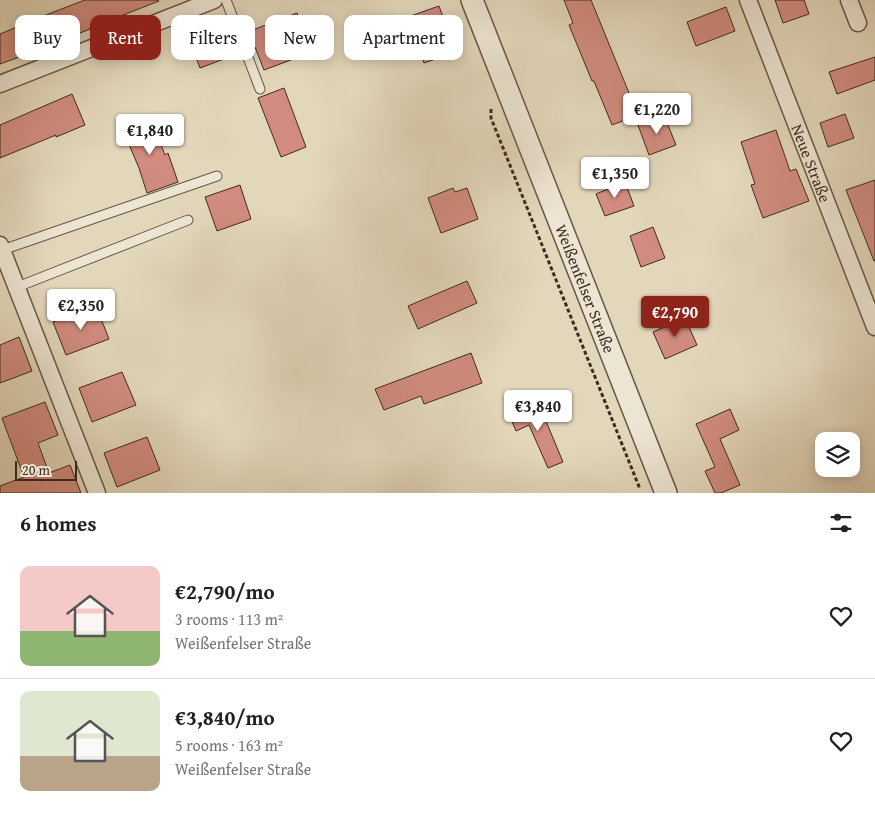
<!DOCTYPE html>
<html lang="en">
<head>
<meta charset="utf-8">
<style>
	body { margin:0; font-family:"Gentium Book Plus",serif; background:#f6f6f6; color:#202124; height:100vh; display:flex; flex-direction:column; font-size:19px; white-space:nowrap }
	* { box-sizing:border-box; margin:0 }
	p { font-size:16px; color:#757577 }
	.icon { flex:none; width:28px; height:28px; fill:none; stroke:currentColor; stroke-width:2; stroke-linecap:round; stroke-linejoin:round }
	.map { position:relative; height:493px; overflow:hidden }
	.sheet { display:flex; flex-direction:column; background:#fff; flex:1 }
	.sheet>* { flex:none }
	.hud { position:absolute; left:15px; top:15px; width:500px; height:45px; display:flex; gap:10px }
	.controls { position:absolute; left:815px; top:432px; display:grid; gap:10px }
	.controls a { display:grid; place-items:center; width:45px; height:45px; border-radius:10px; background:#fff; box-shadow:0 2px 12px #0003; font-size:25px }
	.scale { position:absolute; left:15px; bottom:12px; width:62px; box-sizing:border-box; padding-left:5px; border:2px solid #3f2b1d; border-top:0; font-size:14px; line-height:18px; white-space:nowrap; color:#3f2b1d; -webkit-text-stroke:4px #ede5d3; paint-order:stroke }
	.price { position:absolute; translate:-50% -42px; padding:0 11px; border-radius:5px; background:#fff; color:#222; font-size:16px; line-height:32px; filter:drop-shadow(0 1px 2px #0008) }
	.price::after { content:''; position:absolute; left:50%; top:30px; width:15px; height:11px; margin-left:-8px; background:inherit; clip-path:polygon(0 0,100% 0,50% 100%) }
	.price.selected { background:#8f2418; color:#fff }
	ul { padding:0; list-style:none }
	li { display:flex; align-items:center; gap:15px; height:125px; padding:0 20px }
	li+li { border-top:1px solid #e0e0e0 }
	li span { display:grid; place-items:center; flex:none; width:140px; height:100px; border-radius:10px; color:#555 }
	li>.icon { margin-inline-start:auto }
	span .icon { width:60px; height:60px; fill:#fffc; stroke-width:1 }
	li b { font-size:21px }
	h2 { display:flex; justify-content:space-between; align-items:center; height:60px; padding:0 20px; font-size:21px }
	.pill { padding:0 18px; border-radius:10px; background:#fff; box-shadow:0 2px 12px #0003; font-size:18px; line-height:45px }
	.pill.selected { background:#8f2418; color:#fff }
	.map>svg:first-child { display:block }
</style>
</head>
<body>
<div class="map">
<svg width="875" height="493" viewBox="0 0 875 493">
	<rect width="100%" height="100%" fill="#e3d7bb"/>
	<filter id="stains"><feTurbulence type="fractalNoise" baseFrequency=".004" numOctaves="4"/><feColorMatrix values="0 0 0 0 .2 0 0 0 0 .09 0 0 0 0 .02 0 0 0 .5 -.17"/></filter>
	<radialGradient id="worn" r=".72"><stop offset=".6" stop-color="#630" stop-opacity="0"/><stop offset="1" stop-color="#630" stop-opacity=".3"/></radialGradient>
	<path fill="#d18c7f" stroke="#3f2b1d" d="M85,0H158L159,1L90,28V29L63,40V38L33,52L0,64V34L51,13Z
		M564,0H591L638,115L612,125L594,81H592L569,25L573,23Z
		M775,0H804L809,14L783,23Z
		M439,6L456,52L424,63L408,17Z
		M726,7L735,31L696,46L687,22Z
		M297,13L312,52L264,70L255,47L251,48L245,33Z
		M222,26L227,40L234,37L240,53L200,68L189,38Z
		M875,57V80L837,94L829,72Z
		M284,88L306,147L281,157L258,98Z
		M72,94L85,125L56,137V135L0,158V125Z
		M845,114L854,138L828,147L820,123Z
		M664,115L676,145L649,155L638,125Z
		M150,117L165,155L168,153L178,182L147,193L139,168L122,128Z
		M776,130L790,171L796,169L809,201L763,218L751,185L755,184L741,142Z
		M875,180V261H874L846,190Z
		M625,182L634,206L605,216L596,194Z
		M240,185L251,219L217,231L205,197Z
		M453,188L455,192L467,188L478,219L441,233L428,198Z
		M653,227L665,258L641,267L630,236Z
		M467,281L477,303L418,329L408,306Z
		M96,306L109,339L66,355L53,322Z
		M685,318L697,345L665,359L653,332Z
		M19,337L32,371L0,383V345Z
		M471,353L482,383L424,404L421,396L384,410L375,389Z
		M122,372L136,405L92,422L79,388Z
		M45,402L58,435L38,443L49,473L70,465L81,493H0V486L24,477L2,418Z
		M538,402L563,462L548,468L529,425L516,431L509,414Z
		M730,409L739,430L720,439L740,485L721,493H715L705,471L715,467L696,424Z
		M147,437L160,470L117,487L104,453Z"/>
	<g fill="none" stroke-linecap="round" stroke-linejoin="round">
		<g stroke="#685644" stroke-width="11">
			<path id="service" d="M226,0L260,89
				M2,250L217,176
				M17,287L188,220"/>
		</g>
		<g stroke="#685644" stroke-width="19">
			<g id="minor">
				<path id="s1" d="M748,0L875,327"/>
				<path d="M849,0L858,23"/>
				<path d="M0,84L214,0"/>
				<path d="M0,245L97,493"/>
			</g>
		</g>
		<g stroke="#685644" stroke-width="24">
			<g id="tertiary">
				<path id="s2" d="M472,0L666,493"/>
			</g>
		</g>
		<path stroke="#3f2b1d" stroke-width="3" stroke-dasharray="4 2.5" stroke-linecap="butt" d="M491,109V118L640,489"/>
		<use href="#service" stroke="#ede5d3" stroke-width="9"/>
		<use href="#minor" stroke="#ede5d3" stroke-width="16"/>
		<use href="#tertiary" stroke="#ede5d3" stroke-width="21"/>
	</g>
	<g text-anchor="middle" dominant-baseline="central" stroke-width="4" stroke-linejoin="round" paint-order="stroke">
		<g font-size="16" fill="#3f2b1d" stroke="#ede5d3">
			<text stroke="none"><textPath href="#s1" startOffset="175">Neue Straße</textPath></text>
			<text stroke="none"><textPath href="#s2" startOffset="310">Weißenfelser Straße</textPath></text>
		</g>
	</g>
	<rect width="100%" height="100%" filter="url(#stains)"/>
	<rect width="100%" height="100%" fill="url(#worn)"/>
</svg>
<div class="controls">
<a><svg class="icon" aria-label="layers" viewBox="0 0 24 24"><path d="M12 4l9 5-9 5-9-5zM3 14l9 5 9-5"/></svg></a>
</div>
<div class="scale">20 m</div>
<b class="price" style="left:657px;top:135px">€1,220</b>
<b class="price" style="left:150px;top:156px">€1,840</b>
<b class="price" style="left:615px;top:199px">€1,350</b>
<b class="price" style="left:81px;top:331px">€2,350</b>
<b class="price selected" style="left:675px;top:338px">€2,790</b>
<b class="price" style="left:538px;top:432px">€3,840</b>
<div class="hud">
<a class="pill">Buy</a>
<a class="pill selected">Rent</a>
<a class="pill">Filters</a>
<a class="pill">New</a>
<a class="pill">Apartment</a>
</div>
</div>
<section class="sheet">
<h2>6 homes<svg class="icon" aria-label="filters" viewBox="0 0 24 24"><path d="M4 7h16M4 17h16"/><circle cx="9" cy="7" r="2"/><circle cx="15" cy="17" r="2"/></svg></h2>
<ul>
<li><span style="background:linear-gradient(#f6c9c9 65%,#8fb573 0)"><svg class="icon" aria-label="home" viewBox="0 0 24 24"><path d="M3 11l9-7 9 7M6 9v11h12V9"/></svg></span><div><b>€2,790/mo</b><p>3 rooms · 113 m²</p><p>Weißenfelser Straße</p></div><svg class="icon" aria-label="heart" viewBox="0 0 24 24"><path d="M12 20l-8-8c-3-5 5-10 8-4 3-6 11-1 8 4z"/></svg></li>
<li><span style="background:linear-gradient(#dfe7d0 65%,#b9a48a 0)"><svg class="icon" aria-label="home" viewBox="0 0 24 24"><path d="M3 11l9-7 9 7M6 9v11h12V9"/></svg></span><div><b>€3,840/mo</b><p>5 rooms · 163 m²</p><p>Weißenfelser Straße</p></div><svg class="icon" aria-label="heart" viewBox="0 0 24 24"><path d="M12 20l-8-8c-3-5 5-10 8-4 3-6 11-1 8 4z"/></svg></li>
</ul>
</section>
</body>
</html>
